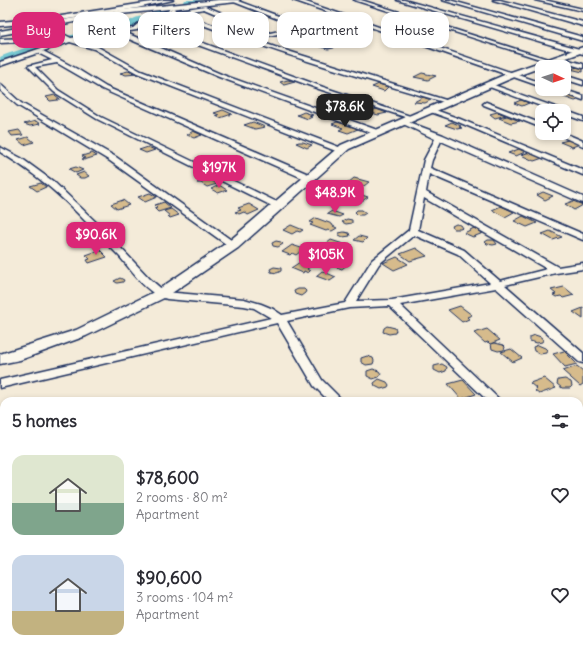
<!DOCTYPE html>
<html lang="en">
<head>
<meta charset="utf-8">
<style>
	body { margin:0; font-family:Delius,sans-serif; background:#f7f7f7; color:#2b2b33; height:100vh; display:flex; flex-direction:column; font-size:15px; white-space:nowrap }
	* { box-sizing:border-box; margin:0 }
	p { font-size:13px; color:#7c7c81 }
	.icon { flex:none; width:22px; height:22px; fill:none; stroke:currentColor; stroke-width:2; stroke-linecap:round; stroke-linejoin:round }
	.map { position:relative; flex:1; overflow:hidden }
	.side { position:absolute; left:0px; top:397px; width:583px; height:256px; display:flex; flex-direction:column; background:#fff; border-radius:12px 12px 0 0; box-shadow:0 2px 6px #0003 }
	.side>* { flex:none }
	.hud { position:absolute; left:12px; top:12px; width:559px; height:36px; display:flex; gap:8px }
	.needle { width:26px; rotate:93deg }
	.controls { position:absolute; left:535px; top:60px; display:grid; gap:8px }
	.controls a { display:grid; place-items:center; width:36px; height:36px; border-radius:8px; background:#fff; box-shadow:0 2px 6px #0003; font-size:20px }
	.price { position:absolute; translate:-50% -34px; padding:0 9px; border-radius:8px; background:#db2777; color:#fff; font-size:13px; line-height:26px; filter:drop-shadow(0 1px 2px #0008) }
	.price::after { content:''; position:absolute; left:50%; top:24px; width:12px; height:9px; margin-left:-6px; background:inherit; clip-path:polygon(0 0,100% 0,50% 100%) }
	.price.on { background:#222; color:#fff }
	ul { padding:0; list-style:none }
	li { display:flex; align-items:center; gap:12px; height:100px; padding:0 12px }
	li span { display:grid; place-items:center; flex:none; width:112px; height:80px; border-radius:12px; color:#555 }
	li>.icon { margin-inline-start:auto }
	span .icon { width:48px; height:48px; fill:#fffc; stroke-width:1 }
	li b { font-size:17px }
	h2 { display:flex; justify-content:space-between; align-items:center; height:48px; padding:0 12px; font-size:17px }
	.chip { padding:0 14px; border-radius:12px; background:#fff; box-shadow:0 2px 6px #0003; font-size:14px; line-height:36px }
	.chip.on { background:#db2777; color:#fff }
	.map>svg:first-child { display:block }
</style>
</head>
<body>
<div class="map">
<svg width="583" height="653" viewBox="0 0 583 653">
	<rect width="100%" height="100%" fill="#f4ebd9"/>
	<filter id="ink" filterUnits="userSpaceOnUse"><feTurbulence type="fractalNoise" baseFrequency=".025" numOctaves="2"/><feDisplacementMap in="SourceGraphic" scale="8" xChannelSelector="R" yChannelSelector="G"/><feConvolveMatrix kernelMatrix="1 2 1 2 8 2 1 2 1" color-interpolation-filters="sRGB"/></filter>
	<g filter="url(#ink)">
		<g fill="none" stroke-linecap="round" stroke-linejoin="round">
			<path fill="#78c9d2" fill-rule="evenodd" d="M185,0H208L206,2L189,5L185,4L184,2Z
				M167,8L172,11L171,13L143,22L131,30L121,33L44,46L38,52L17,58L0,66V57C12,51 26,50 36,41L119,27L135,18Z"/>
		</g>
		<path fill="#d6bb8c" stroke="#1b2f5e" d="M578,67L583,68V72L570,69Z
			M128,71L137,74L126,75L120,73Z
			M422,73L436,76L428,80L414,77Z
			M288,80L295,82L284,85L280,82Z
			M379,84L388,87L384,91L372,87Z
			M566,94L581,99L575,101L561,96Z
			M55,95L60,99H57L58,100L50,101L46,97Z
			M423,97L431,100L425,103L414,102Z
			M521,100L529,103L522,106L514,103Z
			M376,109L387,113L378,115L369,112Z
			M223,110L232,114L220,118L216,116L219,115L214,113Z
			M304,112L313,115L309,116L312,117L308,119L297,115Z
			M497,112L506,115L495,118L490,114Z
			M507,116L520,121L511,123L499,118Z
			M36,121L40,124L30,126L24,124Z
			M253,122L265,127L255,129L244,125Z
			M337,122L348,125L358,129L348,133L339,130L343,128L332,124Z
			M452,122L461,126L459,127L462,128L457,129L445,125Z
			M19,130L23,135L12,136L9,132Z
			M193,131L202,135L194,138L187,135Z
			M28,137L34,142L24,145L18,140Z
			M568,140L580,144L572,147L560,142Z
			M299,142H303L312,145L307,148L296,143Z
			M148,147L155,150L146,153L139,150Z
			M519,149L525,152L516,156L508,153Z
			M530,152L543,158L534,161L521,155Z
			M92,153L97,156L84,160L82,159L86,158L82,156Z
			M76,167L83,170L76,173L69,169Z
			M84,172L89,176L85,178H80L76,175Z
			M208,178L217,184L207,187L201,183H197Z
			M354,178L369,182L364,186L348,183Z
			M41,183L46,187L37,191L30,186Z
			M219,185L227,190L218,193L211,189Z
			M346,190L368,197L362,201L340,194Z
			M543,192L553,196L545,200L537,195Z
			M150,193L157,197L145,202L138,197Z
			M123,200L129,205L117,209L111,204Z
			M573,201L583,205L574,210L565,204Z
			M164,202L171,208L158,212L154,208L157,207L155,205Z
			M249,204L259,210L248,215L244,212L239,214L235,212L241,210L238,208Z
			M501,206L514,212L505,217L492,210Z
			M171,209L179,215L170,218L168,216H170L164,211Z
			M357,210H362L366,213L363,215H358L355,212Z
			M332,211L343,215L339,217L327,214Z
			M523,216L537,223L527,227L514,221Z
			M316,218L332,224L333,226L337,228L332,231L328,230L326,231L310,225L313,223L310,222Z
			M347,219L352,220V223L346,224L342,222Z
			M456,224L461,225L463,228L460,229H454L452,226Z
			M291,225L303,230L300,232L297,231L292,234L283,230Z
			M474,228L483,233L473,237L464,233Z
			M550,231L562,237L553,240L542,234Z
			M344,232L349,233L350,236L343,237L339,235V233Z
			M359,236L367,238L363,242L354,240Z
			M331,240L343,244L337,248L326,244Z
			M488,240H494L497,244L493,245L487,244L485,242Z
			M276,241L281,242L283,244L278,247L273,246L272,243Z
			M292,245L304,249L296,255L292,253L290,255L282,252Z
			M345,248L350,249V252L346,254L339,252L340,249Z
			M416,248L427,256L410,261L400,254Z
			M100,250L107,257L89,263L87,260L90,259L86,255Z
			M328,257L348,264L342,269L321,262Z
			M397,257L408,264L394,270L383,263Z
			M300,262L311,266L307,269L310,271L308,273L304,271L303,273L291,268Z
			M274,267L281,268V271L277,273L271,272L270,269Z
			M322,271L336,277L330,281L316,276Z
			M120,278L124,280L123,282L117,283L114,281Z
			M564,287L574,295L563,298L561,296L556,297L553,295L556,294L551,290Z
			M298,289H304L306,291L305,293L301,296L295,294L294,291Z
			M460,306L472,315L467,317L469,319L462,322L448,310Z
			M583,308V319L573,312Z
			M387,326L395,328L396,330L395,333L389,334L383,332L384,328Z
			M487,329L500,340L490,344L488,342L485,343L474,333Z
			M535,335L541,337L543,340L542,342L537,343L530,341V337Z
			M495,343L503,345L505,347L504,350L498,351L492,349L491,344Z
			M538,345L545,348L547,350L546,353L540,354L534,351L533,347Z
			M511,349L522,358L513,362L501,352Z
			M564,351L577,364L565,367L553,354Z
			M367,356L373,358L374,361L373,364L366,365L361,362V358Z
			M442,364L447,367L446,371L440,373L434,370V366Z
			M577,366L583,371V384L580,386L563,371Z
			M373,369L379,371L381,374L379,377L373,379L367,376V371Z
			M544,378L556,388L539,394L535,391L537,389L530,383Z
			M379,379L387,382L389,385L388,387L381,389L375,386L374,383Z
			M565,379L571,382L572,386L570,388H562L557,384L558,380Z
			M463,380L476,394L461,399L448,384Z
			M335,649H364L367,653H336L334,650Z"/>
		<g fill="none" stroke-linecap="round" stroke-linejoin="round">
			<g stroke="#1b2f5e" stroke-width="3">
				<path id="street" d="M164,0H173L137,8L55,21L0,26V22L55,17Z
					M229,0H235L306,26V28L289,32L333,47L328,48L283,33L262,37V35L264,34L204,9L179,13L275,47L452,102L447,103C354,76 261,48 171,13L146,22L323,87L416,118L411,119L319,89L143,25L137,30L124,32L223,75L380,131V135H377L219,77L117,34L77,40L98,47L141,71L344,149L345,151L341,153L137,73L94,49L70,42L43,51L77,69L106,87L313,176V180H307L102,89L57,63L35,67L58,90L101,117L281,204L282,206L281,208L278,209L97,119L54,92L28,66L52,60L38,53L0,66V62L65,40L0,43V39L58,37L44,28L43,27L46,25L71,38L133,28L145,18L164,13L173,8L175,9L174,11L205,6L270,33L298,27Z
					M293,0H300L542,83V87Z
					M354,0H361L554,61L549,62Z
					M397,0H404L583,50V54Z
					M442,0H449L583,37V41Z
					M493,0H500L583,22V26Z
					M535,0H544L583,9V11Z
					M558,57L583,64V68L556,60V58Z
					M564,75L583,81V85L564,79Z
					M0,84L21,103L116,157L238,245L233,248L230,247L110,161L17,105L0,90Z
					M487,84H491L583,117V121L564,114V111H554L487,86Z
					M552,89H562L583,96V100Z
					M486,102L542,124V128L484,105L483,104Z
					M430,108L460,119L583,170V175L456,121L428,111V109Z
					M403,120L443,135L583,197V203L580,202L441,141L432,160L430,168L583,234V240L429,174L426,192L558,267L583,263V269L556,273L505,285L583,353V363L579,362L496,288L400,305L501,401H488L389,306L349,308L287,321L322,380L343,401H329L314,386L277,323L0,388V380L271,318L254,308L244,306L167,299C146,294 133,272 120,257C101,238 83,218 64,200C44,181 23,166 0,152V147L21,158L54,182L99,225L150,279L165,292L244,299L261,304L273,309L282,315L345,303L372,260L409,230L424,160L435,139L401,123V121ZM424,198L547,269L500,281L464,250L418,230ZM414,235L458,254L490,283L392,300L356,301L379,264Z
					M554,133H564L583,141V146Z
					M579,466L583,467V479L579,478Z
					M583,572V587L579,589V574Z
					M378,649H397L399,653H380Z
					M495,649H515L513,653H493Z"/>
			</g>
			<g stroke="#1b2f5e" stroke-width="3">
				<path id="secondary" d="M218,0H240L237,2L121,14L0,35V31L121,10Z
					M583,47V52L517,76L349,149L238,248L166,297L86,336L20,360L0,364V354L76,330L156,291L228,242L341,145L511,72Z"/>
			</g>
			<use href="#street" fill="#fbf7ec" fill-rule="evenodd"/>
			<use href="#secondary" fill="#fbf7ec" fill-rule="evenodd"/>
		</g>
	</g>
</svg>
<div class="controls">
<a><svg class="needle" viewBox="-14 -14 28 28"><path d="M0-13l5 13h-10z" fill="#e53935"/><path d="M0 13l5-13h-10z" fill="#7c7c81"/></svg></a>
<a><svg class="icon" aria-label="locate" viewBox="0 0 24 24"><circle cx="12" cy="12" r="6"/><path d="M12 2v4M12 18v4M2 12h4M18 12h4"/></svg></a>
</div>
<b class="price on" style="left:345px;top:128px">$78.6K</b>
<b class="price" style="left:219px;top:189px">$197K</b>
<b class="price" style="left:335px;top:214px">$48.9K</b>
<b class="price" style="left:96px;top:256px">$90.6K</b>
<b class="price" style="left:326px;top:276px">$105K</b>
<div class="hud">
<a class="chip on">Buy</a>
<a class="chip">Rent</a>
<a class="chip">Filters</a>
<a class="chip">New</a>
<a class="chip">Apartment</a>
<a class="chip">House</a>
</div>
<section class="side">
<h2>5 homes<svg class="icon" aria-label="filters" viewBox="0 0 24 24"><path d="M4 7h16M4 17h16"/><circle cx="9" cy="7" r="2"/><circle cx="15" cy="17" r="2"/></svg></h2>
<ul>
<li><span style="background:linear-gradient(#dfe7d0 60%,#7fa58c 0)"><svg class="icon" aria-label="home" viewBox="0 0 24 24"><path d="M3 11l9-7 9 7M6 9v11h12V9"/></svg></span><div><b>$78,600</b><p>2 rooms · 80 m²</p><p>Apartment</p></div><svg class="icon" aria-label="heart" viewBox="0 0 24 24"><path d="M12 20l-8-8c-3-5 5-10 8-4 3-6 11-1 8 4z"/></svg></li>
<li><span style="background:linear-gradient(#c9d6e8 70%,#c2b280 0)"><svg class="icon" aria-label="home" viewBox="0 0 24 24"><path d="M3 11l9-7 9 7M6 9v11h12V9"/></svg></span><div><b>$90,600</b><p>3 rooms · 104 m²</p><p>Apartment</p></div><svg class="icon" aria-label="heart" viewBox="0 0 24 24"><path d="M12 20l-8-8c-3-5 5-10 8-4 3-6 11-1 8 4z"/></svg></li>
</ul>
</section>
</div>
</body>
</html>
